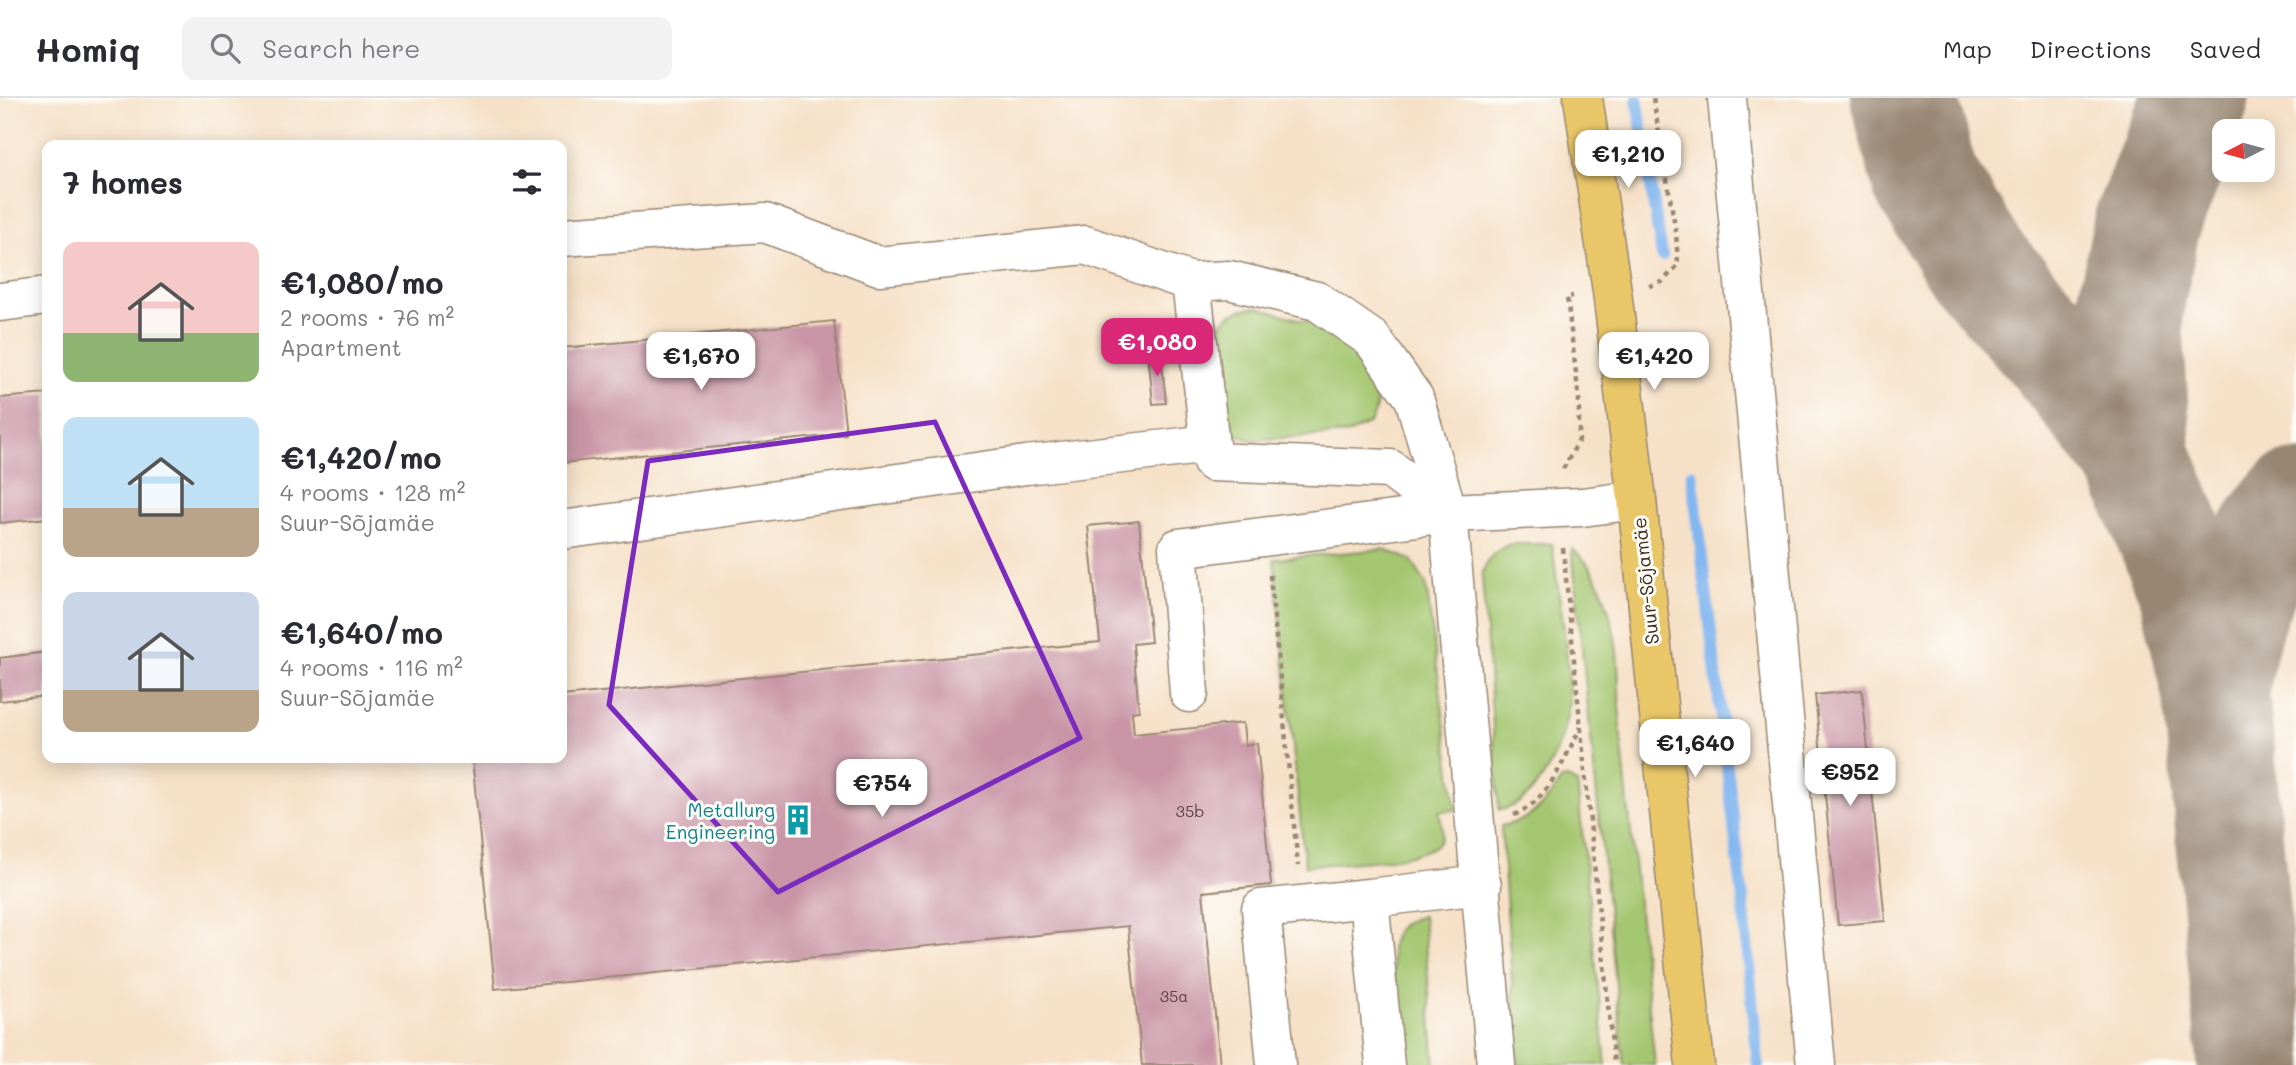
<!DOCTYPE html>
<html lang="en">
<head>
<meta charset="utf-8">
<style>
	body { margin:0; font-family:Mali,sans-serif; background:#f2f2f3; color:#2b2b33; height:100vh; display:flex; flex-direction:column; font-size:26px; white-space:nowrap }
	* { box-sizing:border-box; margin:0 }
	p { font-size:23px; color:#7c7c81 }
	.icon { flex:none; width:38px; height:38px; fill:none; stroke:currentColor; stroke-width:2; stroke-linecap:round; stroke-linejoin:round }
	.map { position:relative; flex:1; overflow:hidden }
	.details { position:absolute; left:42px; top:42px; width:525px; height:623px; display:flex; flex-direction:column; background:#fff; border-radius:14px; box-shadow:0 4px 18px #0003 }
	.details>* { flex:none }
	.needle { width:46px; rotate:264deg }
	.fabs { position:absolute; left:2212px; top:21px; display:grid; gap:14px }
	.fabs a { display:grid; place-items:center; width:63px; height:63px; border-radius:14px; background:#fff; box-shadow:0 4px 18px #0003; font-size:35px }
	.price { position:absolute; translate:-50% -60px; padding:0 16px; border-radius:14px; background:#fff; color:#222; font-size:23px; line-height:46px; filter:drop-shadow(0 2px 4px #0008) }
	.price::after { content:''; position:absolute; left:50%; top:42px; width:21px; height:16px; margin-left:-10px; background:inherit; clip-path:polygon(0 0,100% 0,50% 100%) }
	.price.selected { background:#db2777; color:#fff }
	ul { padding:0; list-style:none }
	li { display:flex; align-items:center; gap:21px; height:175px; padding:0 21px }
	li span { display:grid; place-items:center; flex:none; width:196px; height:140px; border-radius:14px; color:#555 }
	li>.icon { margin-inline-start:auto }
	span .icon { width:84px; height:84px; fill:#fffc; stroke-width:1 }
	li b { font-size:30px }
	h2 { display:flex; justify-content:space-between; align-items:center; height:84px; padding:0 21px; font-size:30px }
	header { display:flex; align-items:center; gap:42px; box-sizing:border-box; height:98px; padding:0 35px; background:#fff; border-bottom:2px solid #e1e1e2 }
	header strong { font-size:33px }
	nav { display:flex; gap:38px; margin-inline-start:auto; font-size:24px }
	.search { width:490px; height:63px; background:#f2f2f3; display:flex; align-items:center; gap:18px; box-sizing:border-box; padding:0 24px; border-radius:14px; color:#7c7c81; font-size:26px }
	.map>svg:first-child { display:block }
</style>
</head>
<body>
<header>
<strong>Homiq</strong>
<div class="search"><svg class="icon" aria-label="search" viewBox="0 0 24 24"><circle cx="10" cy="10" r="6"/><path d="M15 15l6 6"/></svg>Search here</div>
<nav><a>Map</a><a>Directions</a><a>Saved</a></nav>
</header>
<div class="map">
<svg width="2296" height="967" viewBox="0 0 2296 967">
	<rect width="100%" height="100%" fill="#fdfcf7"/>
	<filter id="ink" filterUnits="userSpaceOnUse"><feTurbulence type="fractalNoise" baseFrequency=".0143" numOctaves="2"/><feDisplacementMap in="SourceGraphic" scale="14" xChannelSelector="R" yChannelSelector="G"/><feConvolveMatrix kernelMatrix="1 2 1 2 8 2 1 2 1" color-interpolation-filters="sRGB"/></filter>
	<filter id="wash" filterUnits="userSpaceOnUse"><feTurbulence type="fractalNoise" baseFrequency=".00686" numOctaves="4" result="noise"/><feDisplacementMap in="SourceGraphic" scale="28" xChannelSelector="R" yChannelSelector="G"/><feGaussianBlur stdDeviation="1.57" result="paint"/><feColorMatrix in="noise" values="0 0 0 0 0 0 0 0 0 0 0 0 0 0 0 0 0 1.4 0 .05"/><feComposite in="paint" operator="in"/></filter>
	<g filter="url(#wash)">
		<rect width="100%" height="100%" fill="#f6e1c8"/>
		<path fill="#a4c66f" stroke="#707846" stroke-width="2" d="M1259,209C1283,218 1315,223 1337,237C1364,254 1388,296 1370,325L1349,336L1251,342L1232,335L1223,325L1215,242C1219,218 1237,210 1259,209Z
			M1510,446H1552C1558,495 1568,546 1569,596C1570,634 1541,708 1499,712L1482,478C1486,461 1495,453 1510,446Z
			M1384,451L1411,462L1426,486L1456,712L1439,713C1441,724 1445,736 1438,745C1424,764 1330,765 1305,768L1274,461Z
			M1572,451C1596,468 1605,498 1612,525C1622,565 1617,607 1622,648C1633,754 1644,861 1655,967H1624Z
			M1567,680L1577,685L1606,967H1518L1501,728C1532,723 1545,707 1562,681Z
			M1423,818L1435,967H1403L1391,850C1394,829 1403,823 1423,818Z"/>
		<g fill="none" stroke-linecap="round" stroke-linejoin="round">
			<path stroke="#82b6f0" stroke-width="12" d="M1637,0L1662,158
				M1692,376L1743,802L1758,967"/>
			<path stroke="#988673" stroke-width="107" d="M1904,0L1925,82L1978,167L2052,250L2138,358
				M2196,0L2147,125L2129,215L2138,358L2193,494L2216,597
				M2251,967L2216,597C2223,525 2248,461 2296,406"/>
		</g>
		<g id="blocks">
			<path fill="#c995a6" d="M834,223L846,336L562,365V250Z
				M1161,253L1166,305L1153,306L1148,254Z
				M47,296V420L0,425V300Z
				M1139,423L1151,544L1133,546L1139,613L1132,614L1134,636L1243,625L1245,647L1257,645L1271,787L1203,794L1220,967H1142L1128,828L495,891L472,660H562V598L1100,544L1088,428Z
				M47,554V598L0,603V560Z
				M1862,592L1885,823L1838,827L1815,597Z"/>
		</g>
	</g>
	<g filter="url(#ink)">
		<use href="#blocks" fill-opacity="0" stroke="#988673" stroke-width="2"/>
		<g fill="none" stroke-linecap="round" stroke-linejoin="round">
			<g stroke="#988673" stroke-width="41">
				<path id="minor" d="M1727,0L1816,967
					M562,139L765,125L879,168L1085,147L1191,184
					M0,204L47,198
					M1448,415L1390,371L1212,364L1191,184L1229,182L1317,203L1372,241L1414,300L1448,415L1496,967
					M562,432L1026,367L1210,346
					M1189,595L1178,450L1448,415L1582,409L1637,402
					M1276,967L1261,811L1369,800
					M1385,967L1369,800L1482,787"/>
			</g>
			<g stroke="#988673" stroke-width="41">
				<path id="major" d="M1583,0L1612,193L1637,402L1695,967"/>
			</g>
			<path stroke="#988673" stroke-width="4.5" stroke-dasharray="5 5" stroke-linecap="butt" d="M1649,188L1662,184L1678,167L1676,134L1653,0
				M1563,371L1579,342V301L1567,199L1573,198
				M1563,450L1614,967
				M1270,477L1298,768
				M1514,717C1549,703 1564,660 1581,629"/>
			<use href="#minor" stroke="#fff" stroke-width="38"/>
			<use href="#major" stroke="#e9c769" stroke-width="38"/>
		</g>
	</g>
	<path fill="none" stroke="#7b2cbf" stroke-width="5" stroke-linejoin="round" d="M935,324L1080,640L778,794L609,607L648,363Z"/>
	<defs>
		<g id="building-bare" transform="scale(2.415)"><path d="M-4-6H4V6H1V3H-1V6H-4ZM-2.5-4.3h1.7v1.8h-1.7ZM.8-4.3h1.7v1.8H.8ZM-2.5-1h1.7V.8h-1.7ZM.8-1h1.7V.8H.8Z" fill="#0f9aa8" stroke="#fdfcf7" stroke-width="2.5" paint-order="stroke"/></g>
	</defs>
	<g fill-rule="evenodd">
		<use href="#building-bare" x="798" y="722"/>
	</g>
	<g text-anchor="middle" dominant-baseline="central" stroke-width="6" stroke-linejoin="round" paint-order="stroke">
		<g font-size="16" fill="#5e4540">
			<text x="1190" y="712">35b</text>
			<text x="1174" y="897">35a</text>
		</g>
		<g font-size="19" fill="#3b2a1e" stroke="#fdfcf7">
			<text transform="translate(1645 483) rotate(-96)">Suur-Sõjamäe</text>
		</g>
		<g font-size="19" fill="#0d838f" stroke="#fdfcf7" text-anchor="end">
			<text x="775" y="711">Metallurg<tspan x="775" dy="22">Engineering</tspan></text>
		</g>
	</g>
</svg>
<div class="fabs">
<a><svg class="needle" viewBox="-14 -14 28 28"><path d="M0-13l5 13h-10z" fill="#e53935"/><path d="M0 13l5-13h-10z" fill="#7c7c81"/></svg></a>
</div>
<b class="price" style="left:1628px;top:92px">€1,210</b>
<b class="price selected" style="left:1157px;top:280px">€1,080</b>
<b class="price" style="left:701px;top:294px">€1,670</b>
<b class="price" style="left:1654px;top:294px">€1,420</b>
<b class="price" style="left:1695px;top:681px">€1,640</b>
<b class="price" style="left:1850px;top:710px">€952</b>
<b class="price" style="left:882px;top:721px">€754</b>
<section class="details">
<h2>7 homes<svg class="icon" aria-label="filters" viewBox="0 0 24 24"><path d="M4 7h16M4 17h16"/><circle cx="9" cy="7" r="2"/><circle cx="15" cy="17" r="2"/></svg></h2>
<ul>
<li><span style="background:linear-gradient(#f6c9c9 65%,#8fb573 0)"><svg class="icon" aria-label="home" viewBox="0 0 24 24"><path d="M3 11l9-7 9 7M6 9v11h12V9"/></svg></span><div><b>€1,080/mo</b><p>2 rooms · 76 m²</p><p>Apartment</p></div></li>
<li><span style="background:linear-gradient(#bfe0f5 65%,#b9a48a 0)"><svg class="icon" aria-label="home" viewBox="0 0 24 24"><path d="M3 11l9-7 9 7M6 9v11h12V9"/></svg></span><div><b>€1,420/mo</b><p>4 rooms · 128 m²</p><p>Suur-Sõjamäe</p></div></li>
<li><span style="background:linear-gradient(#c9d6e8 70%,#b9a48a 0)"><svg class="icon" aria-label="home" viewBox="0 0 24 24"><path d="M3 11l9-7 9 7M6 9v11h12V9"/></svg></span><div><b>€1,640/mo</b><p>4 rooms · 116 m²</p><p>Suur-Sõjamäe</p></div></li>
</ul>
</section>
</div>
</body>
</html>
